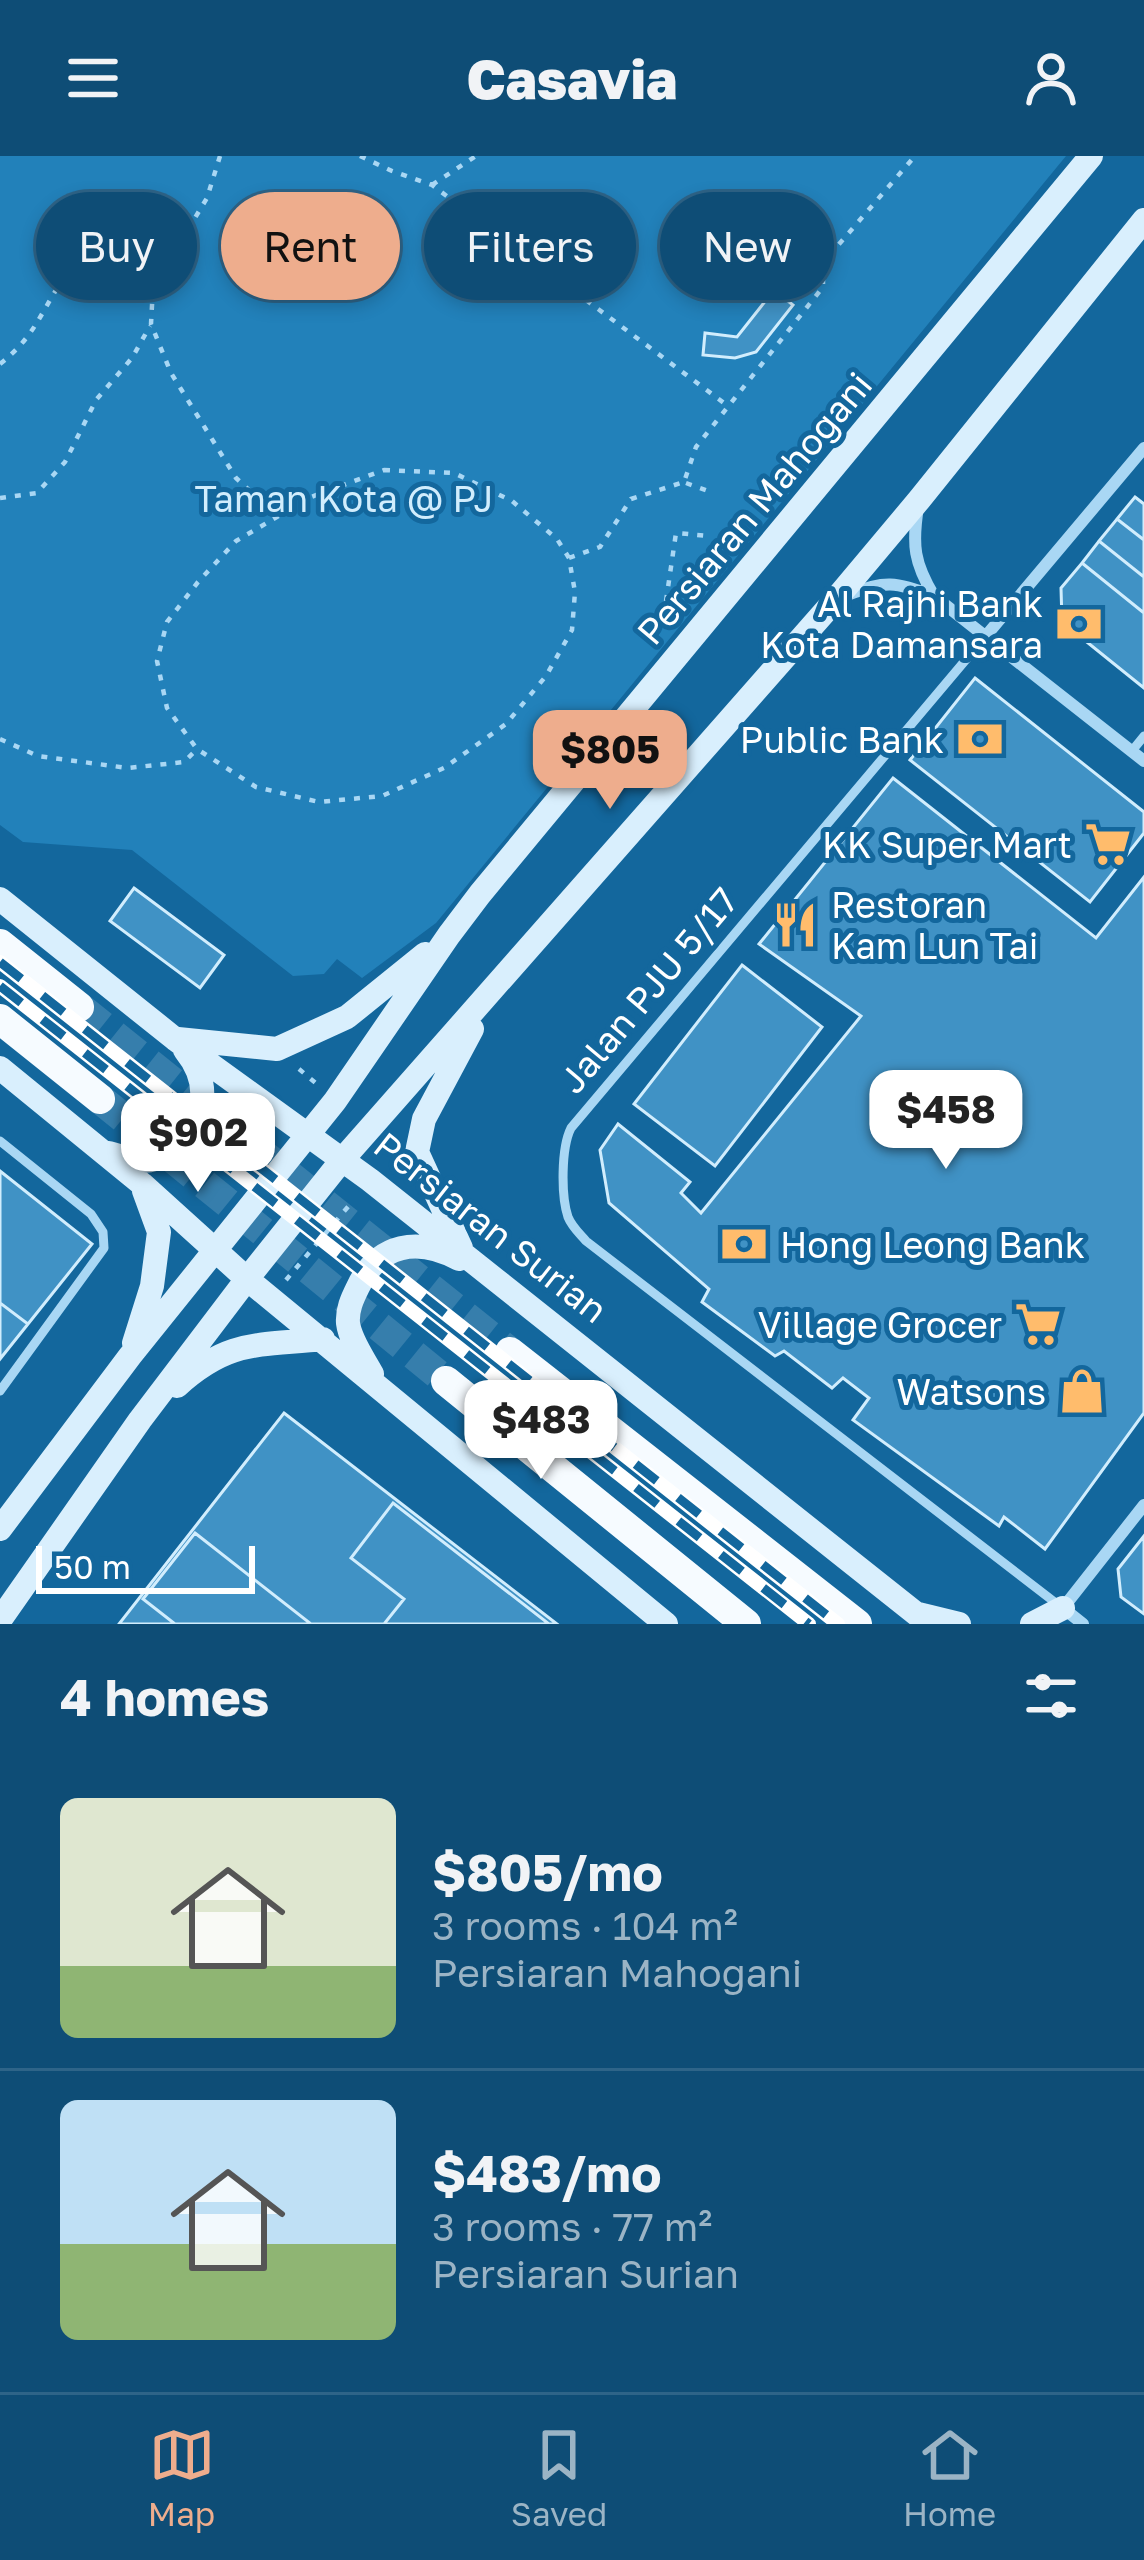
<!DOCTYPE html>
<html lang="en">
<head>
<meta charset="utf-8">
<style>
	body { margin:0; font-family:"Golos Text",sans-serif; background:#1c577e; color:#f1f3f6; height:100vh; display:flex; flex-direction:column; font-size:45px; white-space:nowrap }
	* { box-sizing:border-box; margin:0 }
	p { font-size:39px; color:#9bb4c5 }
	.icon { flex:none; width:66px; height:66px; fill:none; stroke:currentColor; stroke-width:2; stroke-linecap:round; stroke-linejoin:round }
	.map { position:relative; height:1468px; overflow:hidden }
	.panel { display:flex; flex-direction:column; background:#0e4d76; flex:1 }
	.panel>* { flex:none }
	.guide { position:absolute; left:36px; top:36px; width:1074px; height:108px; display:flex; gap:24px }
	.scale { position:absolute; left:36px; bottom:30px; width:219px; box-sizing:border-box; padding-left:12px; border:6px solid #fff; border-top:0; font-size:33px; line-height:42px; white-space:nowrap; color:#fff; -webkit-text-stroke:9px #13679d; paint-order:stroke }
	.price { position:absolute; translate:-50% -102px; padding:0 27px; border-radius:24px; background:#fff; color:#222; font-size:39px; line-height:78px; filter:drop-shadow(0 3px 6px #0008) }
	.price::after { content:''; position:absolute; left:50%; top:72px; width:36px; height:27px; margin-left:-18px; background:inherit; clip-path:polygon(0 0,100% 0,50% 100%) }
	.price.active { background:#eead8d; color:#111 }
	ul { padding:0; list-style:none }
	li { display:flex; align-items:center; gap:36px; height:300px; padding:0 60px }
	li+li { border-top:3px solid #2e6488 }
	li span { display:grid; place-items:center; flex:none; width:336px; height:240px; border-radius:18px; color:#555 }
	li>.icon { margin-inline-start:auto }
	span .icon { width:144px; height:144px; fill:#fffc; stroke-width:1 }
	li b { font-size:51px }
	h2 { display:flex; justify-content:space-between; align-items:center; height:144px; padding:0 60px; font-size:51px }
	.tag { padding:0 42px; border-radius:54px; background:#0e4d76; box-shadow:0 6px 18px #0003,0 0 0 3px #2e6488; font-size:42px; line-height:108px }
	.tag.active { background:#eead8d; color:#111 }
	header { display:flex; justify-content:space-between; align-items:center; height:156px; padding:0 60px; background:#0e4d76; font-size:54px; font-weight:800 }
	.menu { display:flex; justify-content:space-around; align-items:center; height:168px; border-top:3px solid #2e6488; background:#0e4d76; font-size:33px; color:#9bb4c5 }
	.menu a { display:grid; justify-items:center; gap:6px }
	.menu .active { color:#eead8d }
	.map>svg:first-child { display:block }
</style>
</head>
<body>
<header><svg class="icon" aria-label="menu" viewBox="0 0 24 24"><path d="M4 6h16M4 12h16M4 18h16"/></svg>Casavia<svg class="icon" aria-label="person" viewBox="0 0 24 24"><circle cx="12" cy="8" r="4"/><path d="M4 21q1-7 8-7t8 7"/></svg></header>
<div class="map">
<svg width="1144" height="1468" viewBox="0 0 1144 1468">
	<rect width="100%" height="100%" fill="#13679d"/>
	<path fill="#2281ba" d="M0,0H1066L436,767L362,822L337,803L324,818L293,820L132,694L23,686L0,669Z"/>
	<path fill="#4092c5" stroke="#d1edfd" stroke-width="3" d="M774,134L793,149L756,196L735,202L703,199L705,177L737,181Z
		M1135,341L1144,348V384L1117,363Z
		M1117,363L1144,384V421L1099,385Z
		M1099,385L1144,421V457L1082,407Z
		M1082,407L1144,457V532L1062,466L1061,432Z
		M975,522L1144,656V677L1090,746L910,604Z
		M893,622L1096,782L1144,721V1257L1045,1393L1004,1361L999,1370L853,1264L869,1242L843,1222L832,1232L784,1195L775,1200L702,1146L709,1133L609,1047L600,994L618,968L690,1026L681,1037L701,1057L861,860L759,788Z
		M134,732L224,799L200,832L110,765Z
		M742,809L822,871L715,1010L634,948Z
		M0,1015L92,1088L0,1203Z
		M0,1147L28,1168L0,1203Z
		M284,1257L557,1468H119Z
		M393,1347L549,1468H384L404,1443L351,1402Z
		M195,1377L311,1468H175L143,1443Z
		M1144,1380V1458L1121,1441L1118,1413Z"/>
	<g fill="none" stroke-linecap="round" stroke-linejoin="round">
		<path stroke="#367eac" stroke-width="30" stroke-dasharray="30 15" stroke-linecap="butt" d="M79,851L510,1196
			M100,943L446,1225"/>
		<path stroke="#a9d7f4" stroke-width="4.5" stroke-dasharray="6 9" stroke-linecap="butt" d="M220,0L207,42L153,131L151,168L171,217L236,322L275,358
			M360,0L392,15L432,29L728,250
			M432,29L476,0
			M0,208C34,181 39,160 61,126L91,119L153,131
			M384,314L454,317L512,345L557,383L569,402L575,436L572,474L546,520L506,568L444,612L382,640L319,646L256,631L197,593L167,552L157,505L167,466L198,426L236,385L311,341Z
			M686,327L714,337
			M0,342L37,337L65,306L96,244L132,202L150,170
			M569,402L600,391L631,343L684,326L696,291L823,131V110L828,101L915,0
			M666,445L676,377L709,380
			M0,583L38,600L128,612L184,606L197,593
			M299,913L318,929
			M286,1124L352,1046"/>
		<path stroke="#a9d7f4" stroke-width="9" d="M985,481L571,972C561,992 561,1040 568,1061C572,1071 580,1078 586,1085L1061,1451
			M1131,596L1144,580
			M0,985L91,1058L103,1076L104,1092L0,1235"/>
		<path stroke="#a9d7f4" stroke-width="12" d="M918,351C912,389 914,407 934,440
			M847,439C888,424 893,426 934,440L1144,605
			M985,481L1144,292
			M1083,1468L1063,1452L1144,1349"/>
		<path stroke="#d9effd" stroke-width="24" d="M0,743L175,883L370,1024L929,1468
			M178,883L277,893L347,861L425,798
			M0,912L142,1028L247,1123L666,1468
			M109,997C124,1001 140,1008 155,1003C163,1000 172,991 178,986C208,959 210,925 185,894
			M461,1092L417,996L424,963L472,873
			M134,1187L152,1130L159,1076L144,1035
			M372,1218C364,1203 350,1184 348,1167C347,1154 352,1143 358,1131C379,1087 418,1081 459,1103
			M177,1230C229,1183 258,1190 323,1183
			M0,1373L130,1200L335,945L449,779L480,738L1091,0
			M918,1458L959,1468
			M0,1464L140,1264L247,1123L342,1004L836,443L919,344L1144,64
			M1032,1468L1063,1452"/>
		<path stroke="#f6fbff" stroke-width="30" d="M0,788L79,851
			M0,863L100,943
			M510,1196L857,1468
			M446,1225L746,1468"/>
		<g stroke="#fff" stroke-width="14">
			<path id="rail" d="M0,806L838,1468
				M0,830L809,1468"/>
		</g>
		<use href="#rail" stroke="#13679d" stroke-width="9" stroke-dasharray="27" stroke-linecap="butt"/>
	</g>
	<defs>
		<g id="bank-bare" transform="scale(3.6)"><path d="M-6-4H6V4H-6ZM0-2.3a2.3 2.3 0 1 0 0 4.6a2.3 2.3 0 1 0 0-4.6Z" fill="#ffbc6c" stroke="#13679d" stroke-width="2.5" paint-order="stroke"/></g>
		<g id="supermarket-bare" transform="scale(3.6)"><path d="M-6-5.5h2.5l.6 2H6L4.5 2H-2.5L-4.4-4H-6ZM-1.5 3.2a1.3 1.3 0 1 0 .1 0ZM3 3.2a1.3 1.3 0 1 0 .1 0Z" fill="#ffbc6c" stroke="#13679d" stroke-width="2.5" paint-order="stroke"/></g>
		<g id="restaurant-bare" transform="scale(3.6)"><path d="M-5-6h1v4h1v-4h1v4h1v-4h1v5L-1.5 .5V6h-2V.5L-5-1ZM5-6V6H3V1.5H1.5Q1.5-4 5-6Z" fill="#ffbc6c" stroke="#13679d" stroke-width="2.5" paint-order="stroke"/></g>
		<g id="shop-bare" transform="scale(3.6)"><path d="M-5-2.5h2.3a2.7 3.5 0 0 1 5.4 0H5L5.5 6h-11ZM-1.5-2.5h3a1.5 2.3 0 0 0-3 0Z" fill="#ffbc6c" stroke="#13679d" stroke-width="2.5" paint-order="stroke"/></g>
	</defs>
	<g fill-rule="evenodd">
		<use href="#bank-bare" x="1079" y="468"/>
		<use href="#bank-bare" x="980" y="583"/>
		<use href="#supermarket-bare" x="1108" y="688"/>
		<use href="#restaurant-bare" x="795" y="769"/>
		<use href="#bank-bare" x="744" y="1088"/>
		<use href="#supermarket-bare" x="1038" y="1168"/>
		<use href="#shop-bare" x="1082" y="1235"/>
	</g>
	<g text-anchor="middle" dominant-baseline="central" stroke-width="10" stroke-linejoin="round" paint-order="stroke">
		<g font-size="36" fill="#d1edfd" stroke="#13679d">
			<text x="344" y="342">Taman Kota @ PJ</text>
		</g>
		<g font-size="36" fill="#fff" stroke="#13679d">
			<text transform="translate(754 352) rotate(-50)">Persiaran Mahogani</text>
			<text transform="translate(648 834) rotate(-50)">Jalan PJU 5/17</text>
			<text transform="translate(491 1071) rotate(38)">Persiaran Surian</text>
		</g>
		<g font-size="36" fill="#fff" stroke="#13679d" text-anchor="end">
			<text x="1043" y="447">Al Rajhi Bank<tspan x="1043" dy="41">Kota Damansara</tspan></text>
			<text x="944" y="583">Public Bank</text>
			<text x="1072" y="688">KK Super Mart</text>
			<text x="831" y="748" text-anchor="start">Restoran<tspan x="831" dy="41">Kam Lun Tai</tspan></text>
			<text x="780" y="1088" text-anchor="start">Hong Leong Bank</text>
			<text x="1002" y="1168">Village Grocer</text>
			<text x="1046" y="1235">Watsons</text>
		</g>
	</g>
</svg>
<div class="scale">50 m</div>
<b class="price active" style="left:610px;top:656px">$805</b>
<b class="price" style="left:946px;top:1016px">$458</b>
<b class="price" style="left:198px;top:1039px">$902</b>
<b class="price" style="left:541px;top:1326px">$483</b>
<div class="guide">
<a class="tag">Buy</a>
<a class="tag active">Rent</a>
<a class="tag">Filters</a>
<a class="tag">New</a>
</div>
</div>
<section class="panel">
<h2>4 homes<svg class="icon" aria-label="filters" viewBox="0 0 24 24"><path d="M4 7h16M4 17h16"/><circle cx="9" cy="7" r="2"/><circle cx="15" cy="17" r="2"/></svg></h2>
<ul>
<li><span style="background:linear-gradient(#dfe7d0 70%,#8fb573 0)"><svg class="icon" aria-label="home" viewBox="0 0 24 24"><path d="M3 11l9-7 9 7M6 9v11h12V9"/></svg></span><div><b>$805/mo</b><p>3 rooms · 104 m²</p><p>Persiaran Mahogani</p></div></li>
<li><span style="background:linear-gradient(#bfe0f5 60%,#8fb573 0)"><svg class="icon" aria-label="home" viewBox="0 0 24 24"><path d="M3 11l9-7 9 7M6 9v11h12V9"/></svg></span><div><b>$483/mo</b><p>3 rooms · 77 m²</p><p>Persiaran Surian</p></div></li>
</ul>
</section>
<nav class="menu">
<a class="active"><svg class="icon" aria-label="map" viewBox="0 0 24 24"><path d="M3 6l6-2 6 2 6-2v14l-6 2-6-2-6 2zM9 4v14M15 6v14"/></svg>Map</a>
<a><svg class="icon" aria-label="saved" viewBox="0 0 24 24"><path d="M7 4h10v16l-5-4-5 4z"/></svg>Saved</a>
<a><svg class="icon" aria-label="home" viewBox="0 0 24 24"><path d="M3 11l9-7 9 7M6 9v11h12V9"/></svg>Home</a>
</nav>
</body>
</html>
